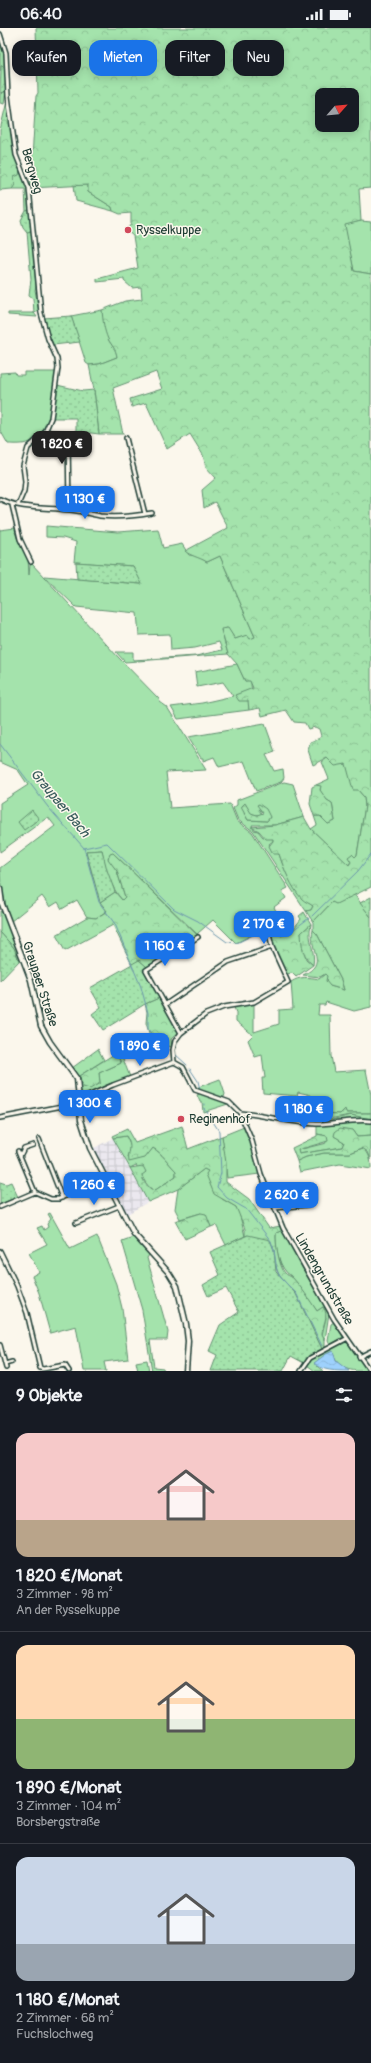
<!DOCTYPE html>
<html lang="de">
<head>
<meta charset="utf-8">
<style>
	body { margin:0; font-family:Pangolin,sans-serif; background:#20242c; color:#f1f3f6; height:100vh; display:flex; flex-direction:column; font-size:15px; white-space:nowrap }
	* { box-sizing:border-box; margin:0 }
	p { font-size:13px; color:#9ea1a6 }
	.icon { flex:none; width:22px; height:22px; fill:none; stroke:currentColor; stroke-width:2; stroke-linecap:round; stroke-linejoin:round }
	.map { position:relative; height:1343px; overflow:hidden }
	.drawer { display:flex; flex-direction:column; background:#171b24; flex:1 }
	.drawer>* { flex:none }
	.hud { position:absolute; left:12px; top:12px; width:347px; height:36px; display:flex; gap:8px }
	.needle { width:26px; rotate:63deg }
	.buttons { position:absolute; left:315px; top:60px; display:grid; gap:8px }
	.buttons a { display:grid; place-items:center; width:44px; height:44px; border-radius:8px; background:#171b24; box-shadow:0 2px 10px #0003; font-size:20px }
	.price { position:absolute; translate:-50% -34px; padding:0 9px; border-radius:8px; background:#1a73e8; color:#fff; font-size:13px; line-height:26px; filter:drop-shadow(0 1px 2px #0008) }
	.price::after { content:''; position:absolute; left:50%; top:24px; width:12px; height:9px; margin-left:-6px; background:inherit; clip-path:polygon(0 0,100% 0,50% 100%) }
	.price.current { background:#222; color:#fff }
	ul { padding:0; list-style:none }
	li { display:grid; align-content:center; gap:8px; height:212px; padding:0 16px }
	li+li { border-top:1px solid #363941 }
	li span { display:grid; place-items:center; height:124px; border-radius:12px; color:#555 }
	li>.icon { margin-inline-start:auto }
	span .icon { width:72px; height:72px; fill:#fffc; stroke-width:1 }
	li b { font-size:17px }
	h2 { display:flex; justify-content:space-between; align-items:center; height:48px; padding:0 16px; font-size:17px }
	.chip { padding:0 14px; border-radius:12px; background:#171b24; box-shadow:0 2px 10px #0003; font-size:14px; line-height:36px }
	.chip.current { background:#1a73e8; color:#fff }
	.status { display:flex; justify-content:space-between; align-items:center; height:28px; padding:0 20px; background:#171b24; direction:ltr }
	.status svg { height:11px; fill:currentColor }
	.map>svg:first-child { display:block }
</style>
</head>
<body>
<div class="status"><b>06:40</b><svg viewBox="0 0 49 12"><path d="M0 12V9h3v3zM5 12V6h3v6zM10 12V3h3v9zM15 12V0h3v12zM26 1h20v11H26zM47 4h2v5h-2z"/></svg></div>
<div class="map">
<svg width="371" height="1343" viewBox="0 0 371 1343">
	<defs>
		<pattern id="industrial-grid" width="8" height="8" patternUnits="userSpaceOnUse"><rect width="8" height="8" fill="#ebe8ef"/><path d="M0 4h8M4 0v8" fill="none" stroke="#c9c8ce"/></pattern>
		<pattern id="forest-crowns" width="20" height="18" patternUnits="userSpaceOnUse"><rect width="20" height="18" fill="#a4e3ac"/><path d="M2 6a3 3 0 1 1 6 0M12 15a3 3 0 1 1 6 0" fill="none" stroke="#8dc495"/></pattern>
		<pattern id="wetland-marsh" width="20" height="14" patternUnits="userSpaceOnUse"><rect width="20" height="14" fill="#a4e3ac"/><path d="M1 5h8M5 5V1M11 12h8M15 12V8" fill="none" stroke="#8dc495"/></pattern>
		<pattern id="park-dots" width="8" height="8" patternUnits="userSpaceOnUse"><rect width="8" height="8" fill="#a4e3ac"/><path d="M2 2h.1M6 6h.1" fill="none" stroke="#8dc495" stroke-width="1.8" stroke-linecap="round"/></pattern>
		<pattern id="water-waves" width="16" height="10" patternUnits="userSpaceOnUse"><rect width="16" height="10" fill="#9ed1fc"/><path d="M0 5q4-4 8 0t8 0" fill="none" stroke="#88b4d9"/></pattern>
	</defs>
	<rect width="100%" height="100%" fill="#fbf7ec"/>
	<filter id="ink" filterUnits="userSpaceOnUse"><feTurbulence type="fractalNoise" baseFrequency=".025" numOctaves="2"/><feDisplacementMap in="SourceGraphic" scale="8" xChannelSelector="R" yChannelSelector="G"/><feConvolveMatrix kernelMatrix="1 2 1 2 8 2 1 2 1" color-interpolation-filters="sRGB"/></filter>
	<g filter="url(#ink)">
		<path fill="url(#industrial-grid)" d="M113,1110L148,1174L126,1187L92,1121Z"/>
		<path fill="#a4e3ac" stroke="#629070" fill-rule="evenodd" d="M0,9L5,30L6,39L1,38L0,43Z
			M6,63L4,76L0,75V66Z
			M20,142L28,160L31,182L26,183L25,161H12L14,149Z
			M74,157H88V164L112,179L113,183L76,173Z
			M361,193L371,194V246L354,243L344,196Z
			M32,203L36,258L35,262L39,283L34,285L37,289L8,287V285H34L33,270L29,267L31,251L27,204Z
			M102,282L109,313L116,323L117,329L99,336L89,337L86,335L71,288Z
			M15,344L16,347H24V344H56C53,369 55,401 30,414C24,417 14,416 8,416L0,402V345Z
			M46,498L118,504L158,501L163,520L182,516L189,527L198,528L207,534L220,528L255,609L250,612L247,608L235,611L227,600L221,602L228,626L125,634L116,624H133V632L196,628L222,622L219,614L195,620L171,622L170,606L139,607L137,585L76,579L44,548L141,556L133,538L74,534L76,514L63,510L46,509Z
			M15,500L17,503L15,504L19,515L21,513L22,517H20L28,529L29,547L30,537L32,536L119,630L159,671L160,674L167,679L206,742L166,744L170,780L230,776L237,793L252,804L288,860L282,863L286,870L274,879L276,883L250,897L256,905L236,915L213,892L197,906L113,825L109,831L117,843L125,869L122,872C110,858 105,840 102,822L86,823L93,850L107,883L96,890L87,889L77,872L62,881L58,874L50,879L42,868L10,894L1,858L0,840L55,798L48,789L0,824V775L28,757L18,742L0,734V502Z
			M237,636L245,653L250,652C254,663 248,671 249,682L178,691L171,679L202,675L233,668L223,654L197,659L195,644Z
			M265,696L275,724L266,727L274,743L283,741L284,750L281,754L256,763L244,733L219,739L214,729L203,733V730H201L188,709Z
			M327,730L331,733L346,736L358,762L364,769L365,778L357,827L348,837L311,801L317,797L314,788H320L328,796L335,793L332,775C326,772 320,767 320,760L316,757L329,751L322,734Z
			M284,754L293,756L304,789L275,797H252L254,802L258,803L263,809L273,810V813L269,816L276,825L279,826C286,848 295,864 313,878L311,882L306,883L253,803L238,792L233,780L237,777V772ZM258,781L270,789L267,793L248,792L244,785L257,787L262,786Z
			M354,866L371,889V979L354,983L326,974L325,977H319L318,987H330L331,1028L334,1044L366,1042L371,1067V1085H348L343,1083L340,1086L322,1085L316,1088L311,1067L298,1064L297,1068L263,1065L262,1050H265L262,1027L255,1029L248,1012L253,1007L236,993V985L234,979L254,975V1004L279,996V982L293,981L291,954C300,948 308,949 319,951L325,946L327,948L330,958L344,962L341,952L317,906L313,902V894L332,874L336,875Z
			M0,883L4,886L21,931L19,933L14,920L0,904Z
			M98,1021L104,1032L79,1048L100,1055L99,1045L121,1035L116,1025L120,1023L130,1049L106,1057L82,1069L77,1048L72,1040Z
			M220,1051L225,1066L224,1069H218L196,1060Z
			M201,1065L228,1076L203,1084L202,1074H200L197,1067Z
			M352,1087L371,1092H351L317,1095Z
			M364,1094H371V1108L357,1109L352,1102L334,1108L344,1114L342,1119L299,1126L297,1125L298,1122L326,1115L323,1107L317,1106V1097Z
			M244,1099L251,1114L260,1146L227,1150L222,1108Z
			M126,1108L131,1119L128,1130H144L153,1120C162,1125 168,1135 176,1143V1148L154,1163C143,1155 143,1148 136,1137L130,1140L113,1110Z
			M363,1120C370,1126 371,1132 371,1141L340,1136L300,1144L297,1133L306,1129L324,1125H350Z
			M204,1141L208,1143L222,1171L236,1179L239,1184L245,1208L226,1217L216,1197L211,1199L208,1192L201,1185L180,1191L175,1181L178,1161Z
			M50,1185L70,1221L97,1208L116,1256L122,1280L128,1331L104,1334L106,1343H84L76,1298L50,1305L39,1265L32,1248L39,1244L29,1225L47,1216L37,1200L42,1198L44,1202L48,1199L47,1196L51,1191L48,1186Z
			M283,1202L305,1245L329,1285L325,1312L322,1307L326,1290L323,1279L317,1283L291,1248C279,1241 275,1219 276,1205Z
			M133,1209L149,1227L147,1230L168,1304L167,1312H150L154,1339L163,1340L164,1343H152L142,1282L122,1213Z
			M334,1294L343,1309L330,1317L328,1313L331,1296Z
			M343,1314L348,1315L368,1343C352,1343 336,1343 333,1323L317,1338L323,1343H315L307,1337L311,1331Z
			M147,1332L149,1343H138L136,1334Z"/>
		<path fill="url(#forest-crowns)" stroke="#629070" fill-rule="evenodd" d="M36,0H371V160L359,161L361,193L345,197L354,243L371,246V859L336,876L332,874L313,894L306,883L311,882L313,878C309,875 305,874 302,871C291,859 284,841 279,826H273L269,818L273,813V811H266L259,803L251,799L275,797L304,789L311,801L349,837L351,834L348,829L352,826L355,829L357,827L365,778L364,769L358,762H353L346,736L335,738L327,730L313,737L308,722L310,714L320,710L321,708L319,701L315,699L308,701L305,695L294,694L286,682L262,688L260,680L249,682L248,673H239L235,667L253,660L250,653H245L237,636L228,626L221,601L228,600L235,611L247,607L250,611L255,609L220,528L207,534C199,529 190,528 185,523L228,500L215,474L204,480L202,462L216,450L206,439L203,427L190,406L167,421L146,375L132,379L130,371L162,361L156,344L113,360L123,406H99L94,362L89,337L99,336L117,329C116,321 112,318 108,311C104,302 103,293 102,282L125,273L142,271L141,259L132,260L124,253V251L97,254V251L138,240L133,208L127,203L128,199L131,197V185L120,186L113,183L112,179L88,164V157L30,160L36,68L38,65ZM322,67H352V97H322Z
			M1,38L6,39V63L0,65Z
			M7,73L20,142L19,147L14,149L15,157L12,161L0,162V102Z
			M316,757L321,758L320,762L327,772L332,775L335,793L328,796L320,788H314L310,776L312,759Z
			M245,775L251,785L257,787L263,785L257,777L259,776L266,781L270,789L267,793L248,792L241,779Z
			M113,825L198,908L182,920L147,939L139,932L132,937L113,897L65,923L56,907L87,889L96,890L107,883L100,874L115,864L122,872L125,869L117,843L108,831L110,826Z
			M304,884L311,896L301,905L306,931L313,937L296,949L292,945L286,946L274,920L270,904L279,903L281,908L291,904L301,891L299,888Z
			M313,902L317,906L341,952L344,962L330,958L326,953L327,948L325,946L320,949L303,947C329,935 308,922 313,902Z
			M161,969L177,998L178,1005L171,1011L172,1019L166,1018L158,1013L152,1015L146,995L147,984L145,976Z
			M116,1025L121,1035L99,1045L100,1055L90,1061L83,1059L79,1048Z
			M345,1081L346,1084L348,1085H371V1091L351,1087L317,1093L316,1088L322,1085L340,1086Z
			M182,1098L188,1121L222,1108L226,1135V1154L249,1171L269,1200L281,1198L283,1202L276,1205C275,1213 279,1239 285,1245C287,1247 290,1248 293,1250C302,1260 309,1271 317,1283L323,1279C330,1288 322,1297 322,1306L325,1312V1319L322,1321L296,1266L280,1249L275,1237L248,1207L245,1208V1201L236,1179L214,1166L206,1146L208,1143L204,1141L178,1161L148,1174L130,1140L143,1138L146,1144L142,1147C143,1155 148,1159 154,1163L176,1148V1143C168,1135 162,1125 153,1120L145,1130L129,1134C127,1123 134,1120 126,1108L113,1110L112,1108L127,1101L135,1115Z
			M340,1100L352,1102L357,1109L371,1108V1132L368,1124L362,1120L350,1125H324L306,1129L297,1133L292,1120L317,1108V1106L327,1108L328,1113L298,1122L299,1126L342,1119L344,1114L334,1108L335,1104Z
			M201,1185L206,1186L211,1199L185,1211L175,1193Z"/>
		<path fill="url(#wetland-marsh)" stroke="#629070" d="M311,896C307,913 316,923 313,937C302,928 302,918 301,905Z"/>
		<path fill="url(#park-dots)" stroke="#629070" d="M31,182L33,202L27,204L23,199L21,192L26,183Z
			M71,288L80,314L53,317L43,290Z
			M57,357L83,363L94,362L99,406L76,403V390H52Z
			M76,534L133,538L142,556L77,551Z
			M32,782L39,791L24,802L18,794Z
			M102,822L107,842L115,864L100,874L86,823Z
			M371,869V889L360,875Z
			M0,904L14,920L19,933L0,953Z
			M139,932L147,939L146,945L161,969L145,976L103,1002L92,986L101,979L90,960Z
			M0,1154L6,1156L11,1154L18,1169L0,1176Z
			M248,1207L270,1212L274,1222L276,1244L296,1266L322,1321L308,1329L304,1335L291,1328L283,1343H211L217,1327L209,1323L220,1297L239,1284L226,1260L208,1268L203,1257L220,1247L210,1224Z"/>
		<path fill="url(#water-waves)" stroke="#6b96ac" d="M333,1323L336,1333L349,1343C336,1343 322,1343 314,1335L326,1326Z"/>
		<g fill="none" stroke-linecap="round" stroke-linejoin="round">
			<path stroke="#6b96ac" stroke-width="1" d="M0,716L48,779L84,820L99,874L115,896L141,959L148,985V1001L155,1011L171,1023
				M84,820L107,815L174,881L198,893L227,914L237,915L255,906L267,905
				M312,888L358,843L371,826
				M271,906L289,905L309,890
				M175,1026L187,1037
				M190,1041L198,1053L200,1062
				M204,1077V1076
				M204,1080L219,1103L221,1145L217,1159L227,1170L246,1181L271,1213L274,1222L277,1243L281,1250L296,1265L322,1318"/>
			<g stroke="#1f3d34" stroke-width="6">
				<path id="minor" d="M0,6L6,25L8,68L16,127L29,160L41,285L48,311L57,331L58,340L51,390L45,404L28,420L23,438L25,453L24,463L18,477
					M45,404L66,405L68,408L69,482
					M126,410L145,486
					M0,471C22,482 46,479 70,482C80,483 90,486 100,488C118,490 135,488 152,485
					M12,477L20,511L31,534
					M166,976L228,934L272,919
					M181,1005L146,942L198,909
					M174,1034L173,1022L175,1013L181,1005L206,986L224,979L254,974L288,954L272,919L268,902C277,902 283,901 288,894
					M174,1034L183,1039L195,1062L229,1074L240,1085
					M79,1072L113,1057L174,1034
					M240,1085L252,1113L261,1146L283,1200L334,1291L370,1343
					M240,1085C266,1087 290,1095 316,1096C335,1096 352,1091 371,1093
					M0,1090L78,1075
					M39,1111L62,1170
					M18,1123L35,1164
					M20,1128L24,1120L33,1117
					M0,1179L35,1164L51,1171H59L104,1150
					M275,1180L307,1177
					M76,1195L119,1178
					M0,1223L17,1258L27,1285L40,1340L43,1341L65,1337L69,1343
					M0,1317L6,1340
					M359,1329L371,1323
					M5,1336L12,1334
					M301,1343L310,1330L346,1311"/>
			</g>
			<g stroke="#1f3d34" stroke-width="7">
				<path id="tertiary" d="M0,861L2,876L31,952L41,998L50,1014L77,1051L81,1092L90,1120L134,1206L169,1245L177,1258L186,1296L188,1313L186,1343"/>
			</g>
			<use href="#minor" stroke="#fbf7ec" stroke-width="3"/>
			<use href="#tertiary" stroke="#fbf7ec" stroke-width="4"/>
		</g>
	</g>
	<g fill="#d1495b" stroke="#fbf7ec" stroke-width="1.5">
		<circle cx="128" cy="202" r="4"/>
		<circle cx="181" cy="1091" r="4"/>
	</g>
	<g text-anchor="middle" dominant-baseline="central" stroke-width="3" stroke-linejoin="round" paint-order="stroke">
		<g font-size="13" fill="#1f3d34" stroke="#fbf7ec">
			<text transform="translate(32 143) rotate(74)">Bergweg</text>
			<text transform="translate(40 956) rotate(72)">Graupaer Straße</text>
			<text transform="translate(324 1251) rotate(60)">Lindengrundstraße</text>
		</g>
		<g font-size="13" fill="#1f3d34" stroke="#fbf7ec" text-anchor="start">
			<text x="136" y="202">Rysselkuppe</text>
			<text x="189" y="1091">Reginenhof</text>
		</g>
		<g font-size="14" font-style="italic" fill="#385b5c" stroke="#fbf7ec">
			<text transform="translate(60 775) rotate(50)">Graupaer Bach</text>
		</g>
	</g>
</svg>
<div class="buttons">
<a><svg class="needle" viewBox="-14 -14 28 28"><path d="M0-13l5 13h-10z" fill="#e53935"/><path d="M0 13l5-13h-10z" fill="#9ea1a6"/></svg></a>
</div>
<b class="price current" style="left:62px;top:437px">1 820 €</b>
<b class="price" style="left:85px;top:492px">1 130 €</b>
<b class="price" style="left:264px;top:917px">2 170 €</b>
<b class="price" style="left:165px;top:939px">1 160 €</b>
<b class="price" style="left:140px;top:1039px">1 890 €</b>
<b class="price" style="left:90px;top:1096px">1 300 €</b>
<b class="price" style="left:304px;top:1102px">1 180 €</b>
<b class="price" style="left:94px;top:1178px">1 260 €</b>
<b class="price" style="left:287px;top:1188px">2 620 €</b>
<div class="hud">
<a class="chip">Kaufen</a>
<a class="chip current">Mieten</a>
<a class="chip">Filter</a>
<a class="chip">Neu</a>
</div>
</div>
<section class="drawer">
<h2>9 Objekte<svg class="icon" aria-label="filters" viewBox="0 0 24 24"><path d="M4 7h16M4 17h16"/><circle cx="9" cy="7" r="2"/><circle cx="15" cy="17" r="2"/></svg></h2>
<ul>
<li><span style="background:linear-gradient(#f6c9c9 70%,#b9a48a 0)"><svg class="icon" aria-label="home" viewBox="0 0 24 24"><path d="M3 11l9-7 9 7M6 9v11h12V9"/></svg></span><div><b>1 820 €/Monat</b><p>3 Zimmer · 98 m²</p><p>An der Rysselkuppe</p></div></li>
<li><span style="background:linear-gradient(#ffd9b3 60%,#8fb573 0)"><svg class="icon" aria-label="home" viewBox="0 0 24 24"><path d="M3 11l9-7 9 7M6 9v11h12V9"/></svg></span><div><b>1 890 €/Monat</b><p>3 Zimmer · 104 m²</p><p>Borsbergstraße</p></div></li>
<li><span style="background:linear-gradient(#c9d6e8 70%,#9aa5b1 0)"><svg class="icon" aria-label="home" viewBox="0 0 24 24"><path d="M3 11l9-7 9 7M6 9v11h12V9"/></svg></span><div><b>1 180 €/Monat</b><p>2 Zimmer · 68 m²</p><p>Fuchslochweg</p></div></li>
</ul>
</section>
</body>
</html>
